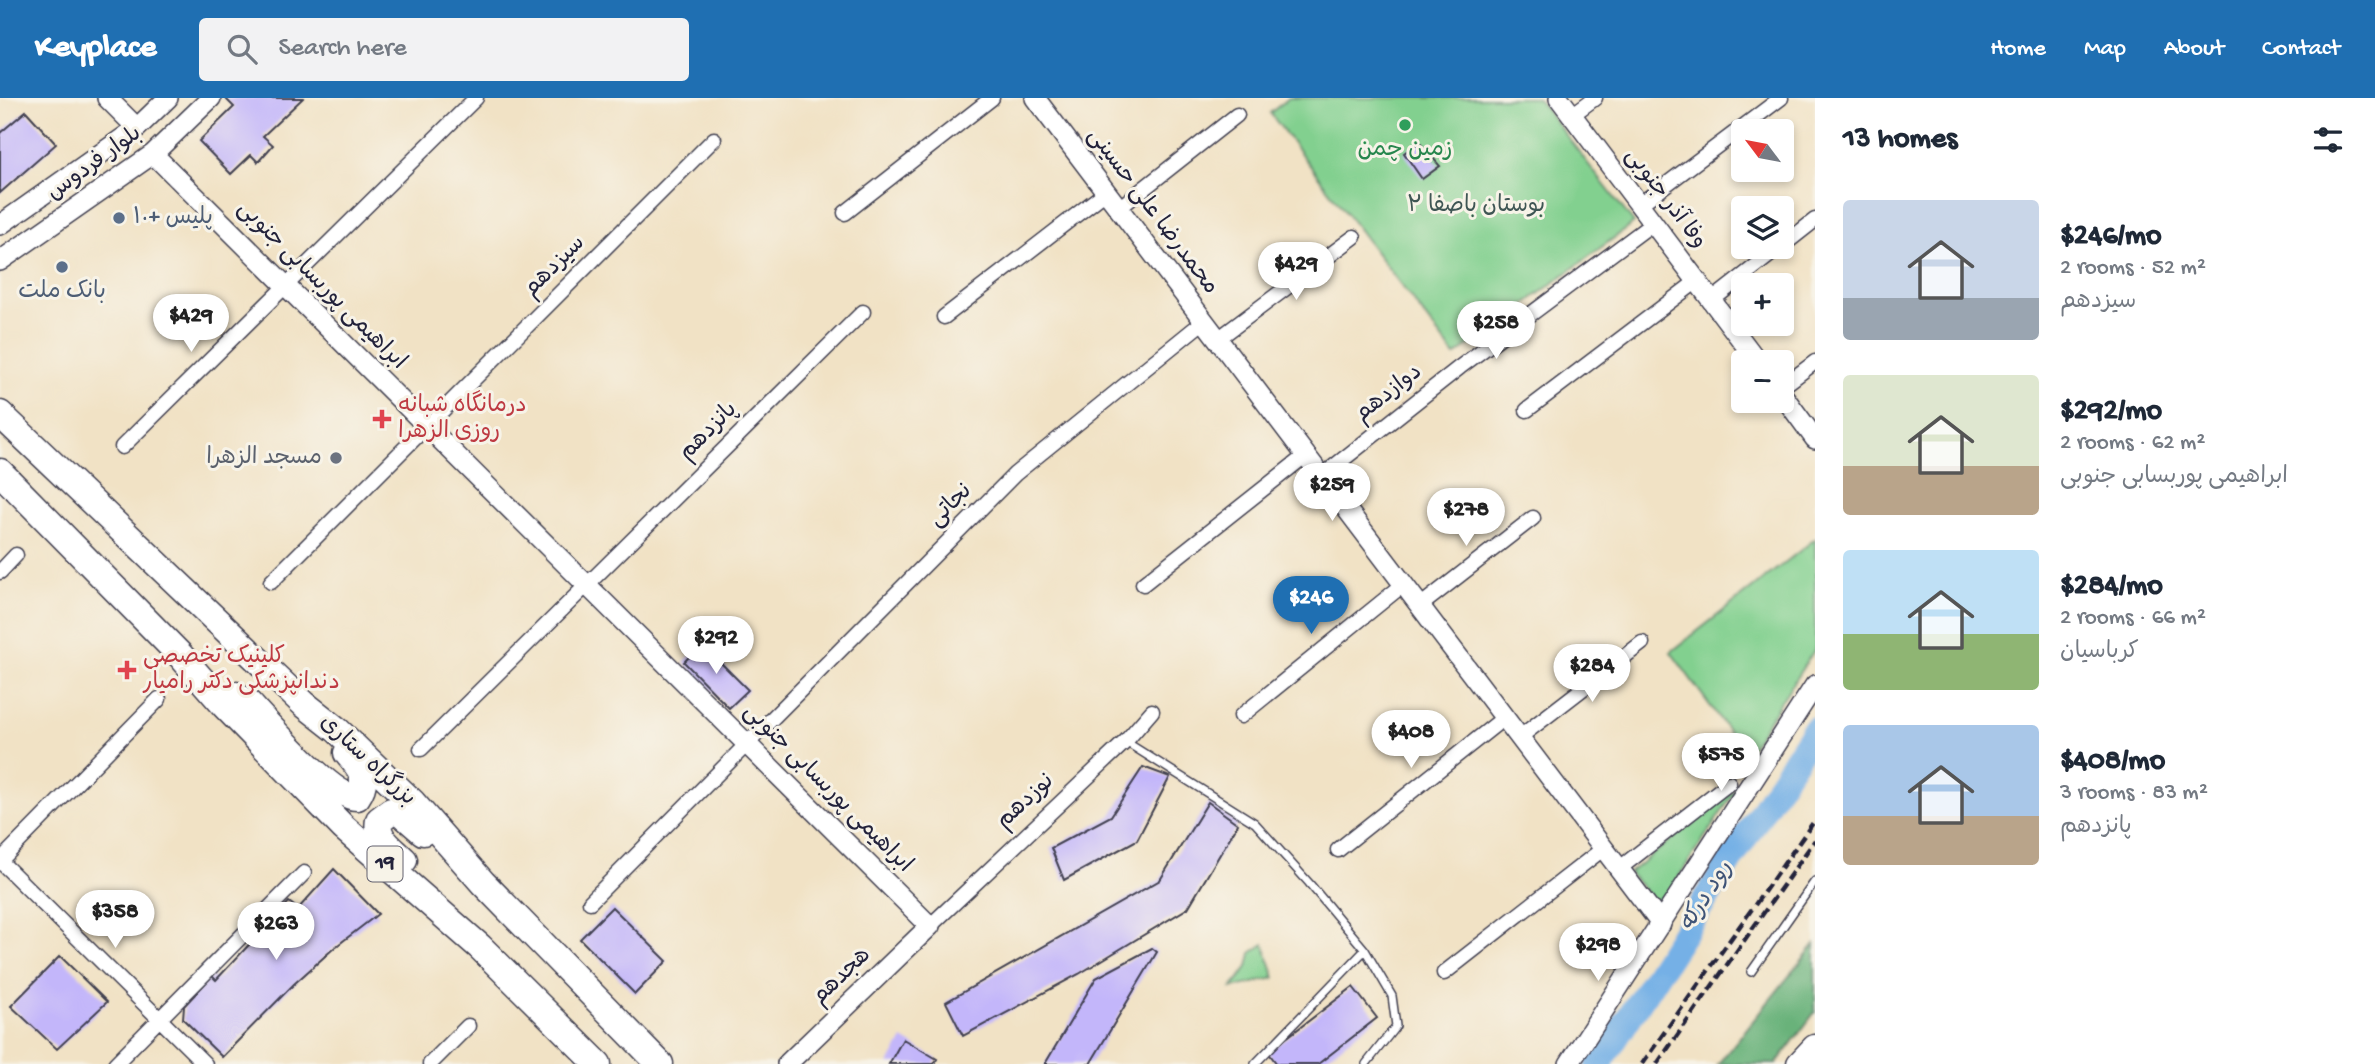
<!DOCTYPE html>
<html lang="en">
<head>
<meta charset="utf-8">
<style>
	body { margin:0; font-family:"Gochi Hand","Playpen Sans Arabic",sans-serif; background:#f2f2f3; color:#1f2937; height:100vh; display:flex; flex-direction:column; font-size:26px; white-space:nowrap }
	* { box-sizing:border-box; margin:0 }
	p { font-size:23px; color:#747a83 }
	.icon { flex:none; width:38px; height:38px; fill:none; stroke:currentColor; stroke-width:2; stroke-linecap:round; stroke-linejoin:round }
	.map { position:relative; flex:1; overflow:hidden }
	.details { display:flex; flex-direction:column; background:#fff; width:560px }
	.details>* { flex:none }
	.needle { width:46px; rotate:302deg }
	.tools { position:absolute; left:1731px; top:21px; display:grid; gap:14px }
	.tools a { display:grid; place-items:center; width:63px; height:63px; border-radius:7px; background:#fff; box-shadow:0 4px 10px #0003; font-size:35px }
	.price { position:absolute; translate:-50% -60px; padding:0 16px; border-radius:24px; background:#fff; color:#222; font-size:23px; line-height:46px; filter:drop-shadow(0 2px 4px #0008) }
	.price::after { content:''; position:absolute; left:50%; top:42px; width:21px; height:16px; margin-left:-10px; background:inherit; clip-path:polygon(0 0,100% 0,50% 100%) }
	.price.active { background:#1f6fb2; color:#fff }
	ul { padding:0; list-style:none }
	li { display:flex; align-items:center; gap:21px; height:175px; padding:0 28px }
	li span { display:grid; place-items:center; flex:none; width:196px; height:140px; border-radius:7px; color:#555 }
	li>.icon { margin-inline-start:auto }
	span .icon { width:84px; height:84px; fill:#fffc; stroke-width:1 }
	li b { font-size:30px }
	h2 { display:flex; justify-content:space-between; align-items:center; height:84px; padding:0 28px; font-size:30px }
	header { display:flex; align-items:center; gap:42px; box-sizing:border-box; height:98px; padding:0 35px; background:#1f6fb2; color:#fff }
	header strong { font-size:33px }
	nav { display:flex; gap:38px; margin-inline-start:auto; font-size:24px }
	.search { width:490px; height:63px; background:#f2f2f3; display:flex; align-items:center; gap:18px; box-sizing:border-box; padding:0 24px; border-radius:7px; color:#747a83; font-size:26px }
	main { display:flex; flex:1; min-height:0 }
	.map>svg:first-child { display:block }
</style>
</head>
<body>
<header>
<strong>Keyplace</strong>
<div class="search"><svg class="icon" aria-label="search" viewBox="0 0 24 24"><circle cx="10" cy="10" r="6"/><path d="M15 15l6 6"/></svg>Search here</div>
<nav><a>Home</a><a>Map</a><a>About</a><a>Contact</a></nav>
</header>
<main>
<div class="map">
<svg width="1815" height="966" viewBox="0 0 1815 966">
	<rect width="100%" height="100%" fill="#f7f3e8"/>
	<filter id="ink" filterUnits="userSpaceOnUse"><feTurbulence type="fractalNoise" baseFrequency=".0143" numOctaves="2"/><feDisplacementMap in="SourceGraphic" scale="14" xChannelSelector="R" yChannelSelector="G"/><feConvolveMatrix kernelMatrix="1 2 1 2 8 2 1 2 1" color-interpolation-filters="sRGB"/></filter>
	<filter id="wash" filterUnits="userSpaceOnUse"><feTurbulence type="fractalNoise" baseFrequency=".00686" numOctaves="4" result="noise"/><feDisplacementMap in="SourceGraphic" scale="28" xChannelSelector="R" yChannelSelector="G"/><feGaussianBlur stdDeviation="1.57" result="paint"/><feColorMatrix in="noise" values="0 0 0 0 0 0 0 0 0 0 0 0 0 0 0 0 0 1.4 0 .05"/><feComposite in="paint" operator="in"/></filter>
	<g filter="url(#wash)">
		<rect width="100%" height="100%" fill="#f1e2c5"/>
		<path fill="#82d08f" stroke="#527965" stroke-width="2" d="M1289,0H1537L1634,125L1455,258L1270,15Z
			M1815,441V551L1746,657L1671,554Z
			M1738,689L1666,798L1654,803L1629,775Z
			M1264,846L1275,880L1232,890L1248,869L1251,855Z"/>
		<path fill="#69b27a" stroke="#466a5a" stroke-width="2" d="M1815,846V914L1776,966H1718Z"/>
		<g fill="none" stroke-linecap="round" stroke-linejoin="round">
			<path stroke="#74b0e6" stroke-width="26" d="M1599,966L1815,631"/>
		</g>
		<g id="blocks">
			<path fill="#c3b6fa" d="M225,0H303L263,38L273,47L258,64L251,57L231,76L199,43L234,9Z
				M26,13L56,46L0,95V35Z
				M1419,44L1440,68L1422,81L1404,55Z
				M702,546L748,592L729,610L684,564Z
				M1143,669L1170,679L1137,742L1064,782L1051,750L1111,718Z
				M1208,704L1238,726L1188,810L1079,876L963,938L946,904L1160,782Z
				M334,771L378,816L334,850L294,886L222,959L183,921L184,908L212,878L216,882L289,804L298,811Z
				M612,809L667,863L635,896L580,841Z
				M1152,850L1157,854L1090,966H1045L1096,880Z
				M60,858L107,904L57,951L11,908Z
				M1353,889L1377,920L1318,966H1277L1268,954Z
				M903,941L937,961L934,966H889Z"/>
		</g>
	</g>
	<g filter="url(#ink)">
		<use href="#blocks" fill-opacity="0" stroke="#413f50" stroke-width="2"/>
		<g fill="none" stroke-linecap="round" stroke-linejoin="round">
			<g stroke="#413f50" stroke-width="10">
				<path id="lane" d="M1126,644L1255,725L1309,785L1365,852L1392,898L1396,928L1366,966
					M1751,874L1815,783
					M1255,966L1365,852"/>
			</g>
			<g stroke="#413f50" stroke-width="17">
				<path id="street" d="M1572,17L1595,0
					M1639,107L1781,0
					M1119,110L1237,17
					M845,115L992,0
					M1782,148L1815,122
					M1711,203L1780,149
					M944,219L1106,94
					M1218,241L1354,139
					M1782,289L1815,264
					M1527,312L1697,183
					M122,349L476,0
					M1322,378L1460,269L1653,125
					M0,474L16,457
					M271,484L714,41
					M1143,486L1306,357
					M1420,508L1533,420
					M1241,618L1404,486
					M1520,639L1642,545
					M421,651L863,214
					M1338,752L1505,619
					M0,763L205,966
					M0,763L159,601
					M1620,770L1729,685
					M590,804L1015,376L1204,223
					M930,828L1126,643L1152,613
					M1444,875L1604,750
					M115,966L304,775
					M430,966L468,928"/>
			</g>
			<g stroke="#413f50" stroke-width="22">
				<path id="secondary" d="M107,0L137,30
					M1035,0L1661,826
					M1559,0L1758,264
					M153,56L930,828L787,966
					M0,127L137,30L168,0
					M0,163L153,56L211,0
					M1782,296L1815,341
					M1569,966L1815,587"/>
			</g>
			<g stroke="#413f50" stroke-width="29">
				<path id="highway" d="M0,316L304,606L337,632L413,705L483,785L660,966
					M0,374L180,557L224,607L344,730L480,849L598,966
					M236,597L248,605C267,625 332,701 357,699C370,680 360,670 347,655
					M404,762C392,750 375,740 379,722L391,713L400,714L423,734
					M1800,966L1815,950"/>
			</g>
			<use href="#lane" stroke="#fff" stroke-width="7"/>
			<use href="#street" stroke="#fff" stroke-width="14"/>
			<use href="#secondary" stroke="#fff" stroke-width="19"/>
			<use href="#highway" stroke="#fff" stroke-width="26"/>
			<path stroke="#22223b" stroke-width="4.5" stroke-dasharray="10 5" stroke-linecap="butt" d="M1642,966L1815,722
				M1657,966L1815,742"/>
		</g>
	</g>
	<circle fill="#2e9e5b" stroke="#f7f3e8" stroke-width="2.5" cx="1405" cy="27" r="7"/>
	<g fill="#5c6f8a" stroke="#f7f3e8" stroke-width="2.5">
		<circle cx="119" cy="120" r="7"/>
		<circle cx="62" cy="169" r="7"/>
	</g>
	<g fill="#e0444e" stroke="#f7f3e8" stroke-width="2.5">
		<path d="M378.5 310.5h7v7h7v7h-7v7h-7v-7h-7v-7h7z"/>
		<path d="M123.5 561.5h7v7h7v7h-7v7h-7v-7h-7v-7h7z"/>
	</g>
	<circle fill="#6b7280" stroke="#f7f3e8" stroke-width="2.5" cx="336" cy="360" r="7"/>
	<g text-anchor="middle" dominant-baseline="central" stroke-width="6" stroke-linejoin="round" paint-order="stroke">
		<rect fill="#f7f3e8" stroke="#62616f" stroke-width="2" x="367.5" y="748.5" width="35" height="35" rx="5"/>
		<g font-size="21" font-weight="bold" fill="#22223b">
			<text x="385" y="766">19</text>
		</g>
		<g font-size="23" fill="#27864d" stroke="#f7f3e8">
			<text x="1405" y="52">زمین چمن</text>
		</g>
		<g font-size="23" fill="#22223b" stroke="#f7f3e8">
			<text transform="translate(95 66) rotate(-36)">بلوار فردوس</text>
			<text transform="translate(1665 101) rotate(53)">وفا آذر جنوبی</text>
			<text transform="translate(1152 114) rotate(53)">محمدرضا علی حسینی</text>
			<text transform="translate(555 169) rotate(-45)">سیزدهم</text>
			<text transform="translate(321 188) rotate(45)">ابراهیمی پوربسابی جنوبی</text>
			<text transform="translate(1389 296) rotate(-38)">دوازدهم</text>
			<text transform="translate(709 334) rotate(-45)">پانزدهم</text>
			<text transform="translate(951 408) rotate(-45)">نجاتی</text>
			<text transform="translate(367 663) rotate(43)">بزرگراه ستاری</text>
			<text transform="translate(827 691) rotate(45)">ابراهیمی پوربسابی جنوبی</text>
			<text transform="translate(1026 704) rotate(-43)">نوزدهم</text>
			<text transform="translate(842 879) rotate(-44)">هجدهم</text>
		</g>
		<g font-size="23" fill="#3f5654" stroke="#f7f3e8">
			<text x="1476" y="108">بوستان باصفا ۲</text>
		</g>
		<g font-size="23" fill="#4e5e75" stroke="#f7f3e8" text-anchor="start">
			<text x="133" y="120">پلیس +۱۰</text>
			<text x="62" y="194" text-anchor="middle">بانک ملت</text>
		</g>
		<g font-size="23" fill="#be3a42" stroke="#f7f3e8" text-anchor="start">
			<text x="398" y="308">درمانگاه شبانه<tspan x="398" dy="26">روزی الزهرا</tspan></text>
			<text x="143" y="559">کلینیک تخصصی<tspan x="143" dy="26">دندانپزشکی دکتر رامیار</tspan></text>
		</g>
		<g font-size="23" fill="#5b616d" stroke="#f7f3e8" text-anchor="end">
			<text x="322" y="360">مسجد الزهرا</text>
		</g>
		<g font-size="24" font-style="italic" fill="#3f5477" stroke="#f7f3e8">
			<text transform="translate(1707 799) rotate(-57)">رود درکه</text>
		</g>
	</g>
</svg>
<div class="tools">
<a><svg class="needle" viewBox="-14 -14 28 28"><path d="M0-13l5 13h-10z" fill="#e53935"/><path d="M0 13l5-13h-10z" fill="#747a83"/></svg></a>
<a><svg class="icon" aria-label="layers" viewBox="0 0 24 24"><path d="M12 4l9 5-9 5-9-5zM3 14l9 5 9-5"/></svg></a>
<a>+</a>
<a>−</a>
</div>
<b class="price" style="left:1296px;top:204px">$429</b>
<b class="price" style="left:191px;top:256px">$429</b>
<b class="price" style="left:1496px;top:263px">$258</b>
<b class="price" style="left:1332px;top:425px">$259</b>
<b class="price" style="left:1466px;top:450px">$278</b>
<b class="price active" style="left:1311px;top:538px">$246</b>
<b class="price" style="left:716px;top:578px">$292</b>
<b class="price" style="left:1592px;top:606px">$284</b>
<b class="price" style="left:1411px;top:672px">$408</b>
<b class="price" style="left:1721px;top:695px">$575</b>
<b class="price" style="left:115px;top:852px">$358</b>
<b class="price" style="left:276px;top:864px">$263</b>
<b class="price" style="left:1598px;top:885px">$298</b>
</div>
<section class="details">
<h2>13 homes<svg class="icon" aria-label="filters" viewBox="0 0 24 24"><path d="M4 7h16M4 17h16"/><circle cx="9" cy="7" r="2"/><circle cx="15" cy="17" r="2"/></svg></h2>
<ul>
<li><span style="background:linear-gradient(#c9d6e8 70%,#9aa5b1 0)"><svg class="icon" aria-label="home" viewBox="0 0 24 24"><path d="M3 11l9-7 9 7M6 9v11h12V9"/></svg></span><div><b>$246/mo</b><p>2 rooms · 52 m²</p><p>سیزدهم</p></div></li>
<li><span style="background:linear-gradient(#dfe7d0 65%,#b9a48a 0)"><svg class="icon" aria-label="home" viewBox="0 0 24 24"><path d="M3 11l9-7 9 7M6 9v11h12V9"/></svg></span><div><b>$292/mo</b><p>2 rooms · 62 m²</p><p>ابراهیمی پوربسابی جنوبی</p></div></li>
<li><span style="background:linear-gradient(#bfe0f5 60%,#8fb573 0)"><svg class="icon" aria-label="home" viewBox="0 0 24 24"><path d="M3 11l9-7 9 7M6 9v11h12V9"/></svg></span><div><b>$284/mo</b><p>2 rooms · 66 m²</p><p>کرباسیان</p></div></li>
<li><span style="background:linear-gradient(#a9c7e8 65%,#b9a48a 0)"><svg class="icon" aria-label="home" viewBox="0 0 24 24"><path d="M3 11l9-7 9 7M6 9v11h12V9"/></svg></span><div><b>$408/mo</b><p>3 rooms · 83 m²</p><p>پانزدهم</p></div></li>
</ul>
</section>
</main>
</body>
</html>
